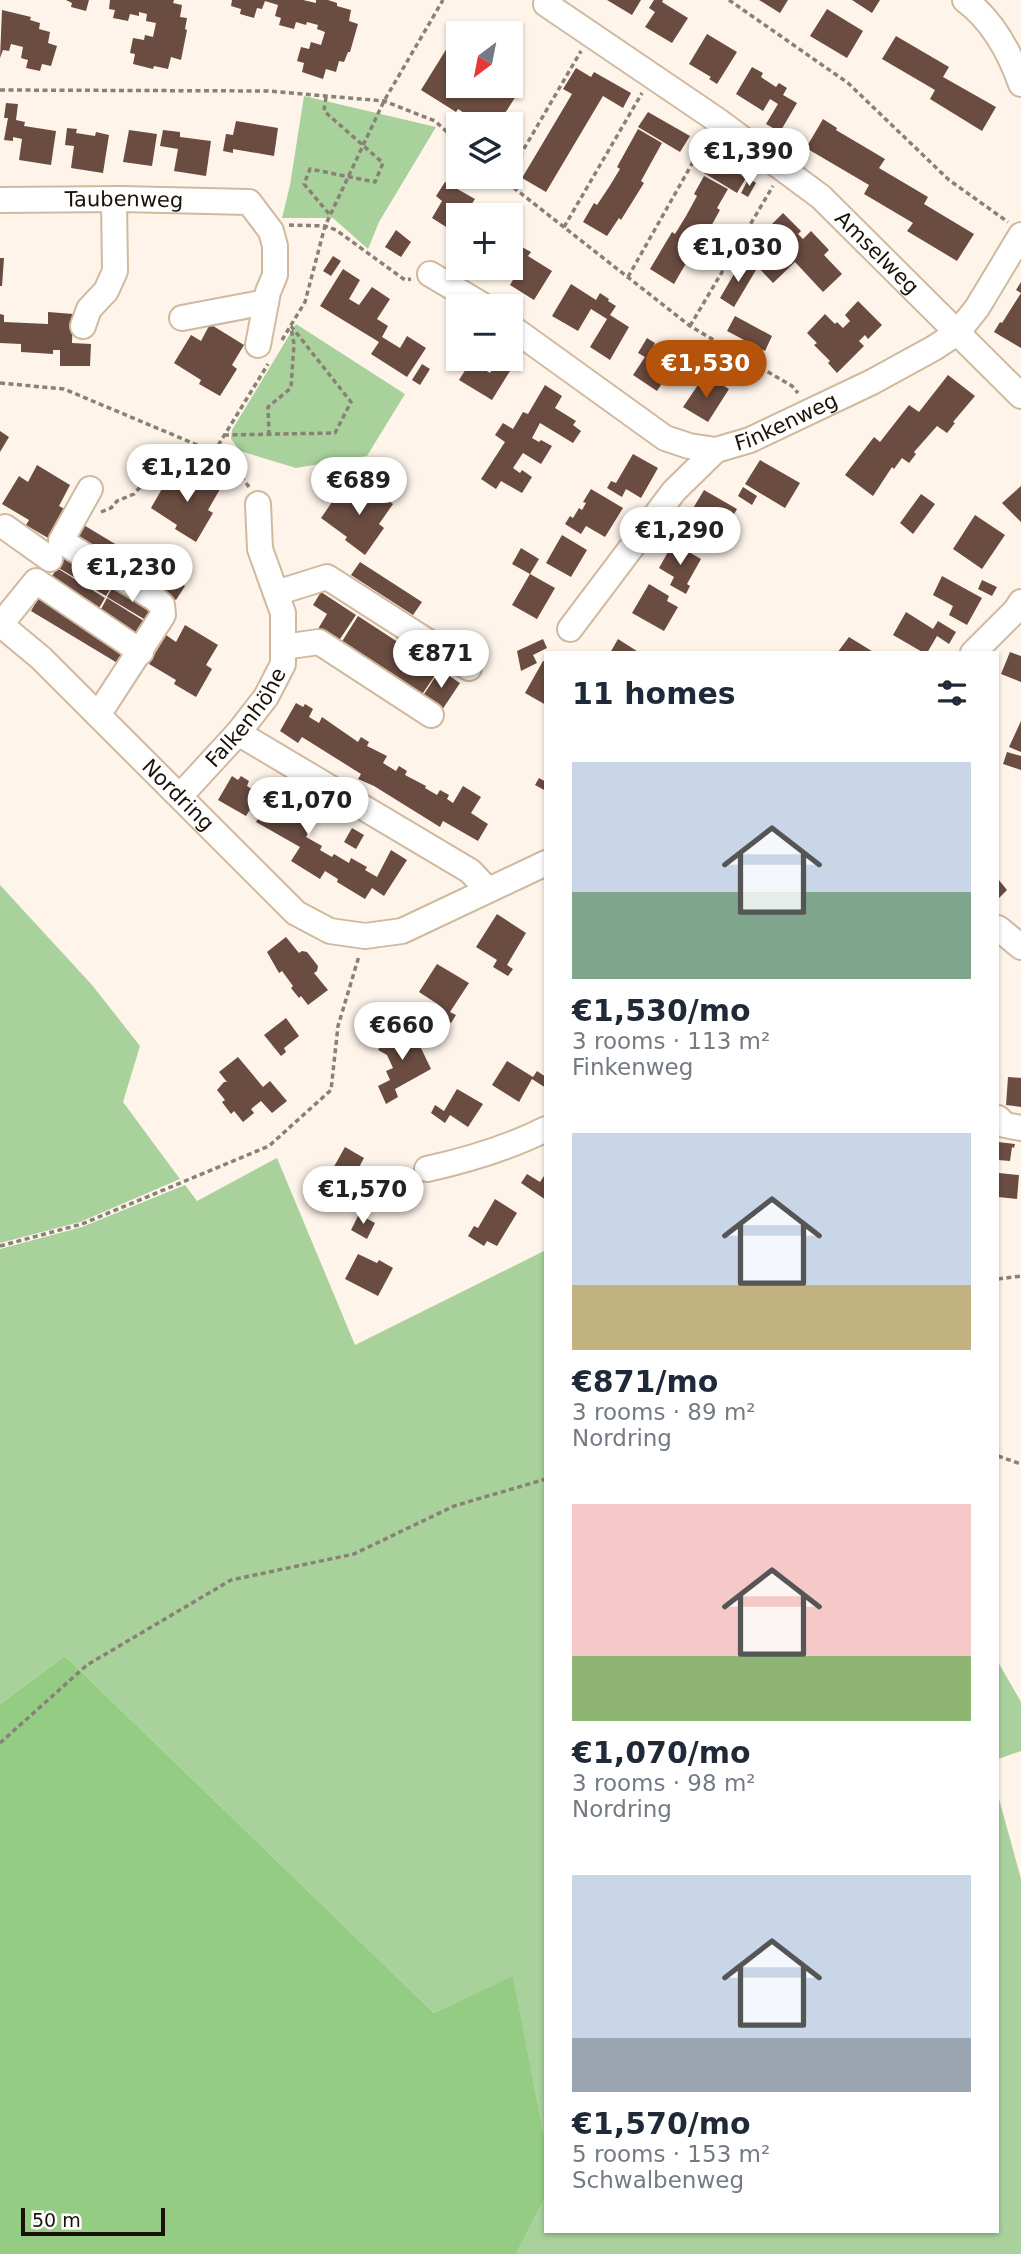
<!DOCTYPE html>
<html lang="en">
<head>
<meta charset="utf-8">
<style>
	body { margin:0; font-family:"DejaVu Sans",sans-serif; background:#f2f2f3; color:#1f2937; height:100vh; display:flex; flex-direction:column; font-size:26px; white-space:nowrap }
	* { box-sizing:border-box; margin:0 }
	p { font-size:23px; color:#747a83 }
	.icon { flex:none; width:38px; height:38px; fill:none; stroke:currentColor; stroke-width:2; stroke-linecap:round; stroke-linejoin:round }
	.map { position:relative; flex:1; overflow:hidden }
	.drawer { position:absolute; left:544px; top:651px; width:455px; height:1582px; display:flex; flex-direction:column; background:#fff; border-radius:0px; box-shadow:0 2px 5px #0004 }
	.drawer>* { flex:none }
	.needle { width:46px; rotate:212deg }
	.buttons { position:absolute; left:446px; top:21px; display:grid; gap:14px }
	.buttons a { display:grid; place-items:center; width:77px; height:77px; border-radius:0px; background:#fff; box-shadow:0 2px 5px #0004; font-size:35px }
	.scale { position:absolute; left:21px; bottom:18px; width:144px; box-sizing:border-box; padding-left:7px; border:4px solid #1a1208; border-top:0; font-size:19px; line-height:24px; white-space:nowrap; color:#1a1208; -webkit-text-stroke:5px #fff; paint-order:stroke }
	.price { position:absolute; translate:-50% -60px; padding:0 16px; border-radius:24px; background:#fff; color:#222; font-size:23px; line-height:46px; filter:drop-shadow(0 2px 4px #0008) }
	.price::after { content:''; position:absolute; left:50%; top:42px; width:21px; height:16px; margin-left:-10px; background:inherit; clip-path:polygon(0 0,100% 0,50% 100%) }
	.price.current { background:#b45309; color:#fff }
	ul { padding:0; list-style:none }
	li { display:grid; align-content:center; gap:14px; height:371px; padding:0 28px }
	li span { display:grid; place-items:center; height:217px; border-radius:0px; color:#555 }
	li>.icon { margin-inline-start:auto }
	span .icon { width:126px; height:126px; fill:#fffc; stroke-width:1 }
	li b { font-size:30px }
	h2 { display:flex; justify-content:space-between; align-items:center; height:84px; padding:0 28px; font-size:30px }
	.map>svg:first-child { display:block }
</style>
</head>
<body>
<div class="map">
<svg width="1021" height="2254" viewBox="0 0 1021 2254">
	<rect width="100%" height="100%" fill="#fef4ea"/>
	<path fill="#a8d19c" d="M304,96L436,127L379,222L368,249L333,218H282L290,185Z
		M296,324L405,394L367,456L296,468L240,451L231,439L232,430Z
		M0,885L92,985L140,1046L123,1102L180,1179L80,1222L0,1243Z
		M277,1158L355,1345L546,1250V2146L513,1977L434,2013L65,1656L0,1704V1249L82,1227L185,1185L197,1201Z
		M998,1662L1021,1702V1751L998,1759Z
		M998,1795L1021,1879V2254H516L546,2196V2231H998Z"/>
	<path fill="#95cc84" d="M65,1656L434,2013L513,1976L546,2146V2196L516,2254H0V1704Z"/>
	<path fill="#6a4c41" d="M66,0H89L86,11L71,7L72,3Z
		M110,0H174L173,3L182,5L180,17L187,18L185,29L187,30L181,60L171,57L168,69L154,66L153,69L133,64L135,54L130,53L133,38L144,40L145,35L153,37L156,23L146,21L147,14L139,12V16L130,14L128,21L113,18L115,10L109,9Z
		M232,0H303L316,3V0H328L337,3V6L351,10L349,21L358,24L350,52H348L344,62L339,61L336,72L326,69L323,79L302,72L304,63L297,61L301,47L309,49L311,42L321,45L325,32L317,29L318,25L307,22L306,25L296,22L294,29L279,25L281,18L275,16L278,5L265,1L262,9L257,8L254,18L240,14L241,9L231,6Z
		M607,0H641L632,15Z
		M654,0H663L662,2L688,18L672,43L645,27L655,12L649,8Z
		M759,0H788L780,13Z
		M852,0H880L872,13Z
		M827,9L863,31L847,58L810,36Z
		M2,10L31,17L30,20L40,23L39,29L50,32L48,43L57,46L51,66L42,64L40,71L26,68L28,60L21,58L23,47L11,44L9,51L3,50L0,58Z
		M707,34L737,52L717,84L709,79L711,77L689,64Z
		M896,36L949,67L943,77L996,107L982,131L930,99L935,90L882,59Z
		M447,48L458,55V86H506L518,93L498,124H476L478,122L458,109L456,112L421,90Z
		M752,67L763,73L761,77L776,87L779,83L787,88L783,95L797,103L780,132L766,124L778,104L770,99L763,111L736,94Z
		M576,68L591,77L594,72L631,93L623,108L603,96L546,192L522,178L572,94L563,89Z
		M6,103L18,104L16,120L25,122L24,126L56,131L51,165L19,160L22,139L13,137V141L4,140L8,118H4Z
		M648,112L690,136L680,152L638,127Z
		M823,119L837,128L836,130L885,159L879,168L928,197L924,204L974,234L957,261L907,231L913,223L864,194L869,185L806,148Z
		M236,121L278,128L274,156L233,149V153L223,151L226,134L233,135Z
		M67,128L77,129L76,133L95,136L96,132L109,135L103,173L71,168L74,146L65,145Z
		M638,129L662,143L641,181L644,183L621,220L619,218L607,236L583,222L594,203L597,205L609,187L620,169L617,167Z
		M129,130L157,134L152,166L123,162Z
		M163,130L180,132V137L211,141L206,176L174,171L178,149L160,146Z
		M713,157L746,178L737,193L704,173Z
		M704,176L728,189L717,208L720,210L699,248L696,246L674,284L650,269L672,232L675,234L686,216L697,196L694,194Z
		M749,178L756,183L748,197L741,193Z
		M445,182L475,199L465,214L462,211L458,215V225L454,232L432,218L442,201L436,196Z
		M783,213L801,231L798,234L803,239L811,231L829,250L824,255L842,274L823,292L795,262L773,283L753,262L767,248L762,244L773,233L768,228Z
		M396,230L411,242L401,257L385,247Z
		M522,247L531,252L528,256L552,271L534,300L510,285L521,266L513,261Z
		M333,256L341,261L331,276L323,271Z
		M0,258H4L2,286H0Z
		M741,262L756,270L734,307L720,298Z
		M343,269L360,280L349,299L359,305L372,287L390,299L377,319L388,326L382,337L400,348L407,336L426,348L407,377L371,354L379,342L320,306Z
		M1021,282V348L994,332L1000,322L1002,323L1021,293L1016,290Z
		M571,284L596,300L600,293L609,299L608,301L616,306L610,315L629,327L610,360L590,347L607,319L591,309L578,331L552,316Z
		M858,301L882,325L868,339L865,335L859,341L864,346L837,373L828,363L830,361L814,345L817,343L807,333L825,314L835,324L837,322L843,328L850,321L845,315Z
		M48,312L73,314L72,343L91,344L90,366H60V350H53V354L21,352V344L0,343V314L4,315V322L48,324Z
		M735,316L772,336L765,351L727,331Z
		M210,324L244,345L232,365L237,369L220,396L199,384L201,380L174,363L191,335L201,341Z
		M647,338L655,343L653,347L661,352L666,343L682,353L657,391L633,375L645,357L638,353Z
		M499,359H508L515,363L492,400L459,380L471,361L490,373Z
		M422,364L430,369L420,385L412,380Z
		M948,375L975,396L953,422L955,423L947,433L937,426L914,452L916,454L909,463L902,458L894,469L892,467L873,496L845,475L874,437L880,442L909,405L919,412Z
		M714,380L729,389L708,422L683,407L700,382L709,388Z
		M545,385L562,396L555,408L576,421L573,425L581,431L573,443L540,423L532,438L539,442L541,440L552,446L541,464L523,453L513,468L520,473L522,470L532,477L522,493L501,481L496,489L481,479L505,442L495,435L503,423L513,429L523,412L528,414Z
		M0,431L9,437L0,452Z
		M633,454L658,468L641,498L626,489L622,497L607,488L611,481L616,483Z
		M760,460L800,483L785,508L745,484Z
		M37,465L70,485L59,506L65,509L48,538L26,525L29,520L2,504L19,476L28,482Z
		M186,469L220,489L208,510L213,513L196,542L175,529L177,525L151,508L167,480L178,486Z
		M360,482L393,504L379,524L384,528L365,555L345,540L347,537L321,518L339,492L350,499Z
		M1021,486V522L1002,503Z
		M743,487L757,496L752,505L738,496Z
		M591,489L623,508L605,537L586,526L581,534L565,524L570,516L573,518L579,508L582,510L586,503L583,502Z
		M704,490L737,509L723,534L706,524L701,532L699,531L696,541L679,531L685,522L697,529L701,521L689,515Z
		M921,494L935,504L913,534L900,523Z
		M975,515L1005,535L982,569L953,549Z
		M82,524L185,586L176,600L74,538Z
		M562,535L587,550L571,577L546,563Z
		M673,543L701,559L687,584L690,586L686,594L670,585L674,577L659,568Z
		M521,548L539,559L530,574L555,588L537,619L512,605L530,574L512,564Z
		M64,555L113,584L106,596L57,567Z
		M360,562L422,602L413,615L351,575Z
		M57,568L105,598L98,610L49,581Z
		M942,576L982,598L967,625L949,615L953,606L933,595Z
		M982,580L997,587L992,596L978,589Z
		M649,584L669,596L667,601L678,607L664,631L632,613Z
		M114,585L157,610L149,622L107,597Z
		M321,592L356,615L338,642L318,629L327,614L313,605Z
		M39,597L128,650L119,664L31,611Z
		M107,598L149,624L141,636L100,611Z
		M906,612L933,629L938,621L956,632L949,644L937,636L927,653H924L893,635Z
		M358,616L439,669L421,696L341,643Z
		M185,625L218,645L206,665L212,669L196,697L174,684L176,680L149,664L166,635L176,642Z
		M849,637L875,653H837Z
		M543,639L547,648L533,655L537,663L521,671L517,651Z
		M618,639L640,653H610Z
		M1010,652L1021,656V682L1001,674Z
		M543,661L546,662V705L525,693Z
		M440,670L460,683L442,710L422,697Z
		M296,703L303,707L305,704L313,709L309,717L319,723L322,717L358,742L361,737L369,742L367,746L387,756L383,763L396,771L399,766L407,771L405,775L426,786L425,788L437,795L440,790L449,795L447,799L453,803L463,786L481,797L471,813L488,824L478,841L443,821L440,827L374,786L358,779L361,774L302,737L298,743L280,731Z
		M1021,721V752L1009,747Z
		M1007,752L1021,756V770L1003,764Z
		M232,776L238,780L241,776L249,781L247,786L258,793L263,784L266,785L269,779L290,791L278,810L293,819L305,800L321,810L306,837L322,846L320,850L332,857L334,854L349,863L351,858L367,867L365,870L377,877L391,850L407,860L384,896L372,888L365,899L337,882L338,879L325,871L320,879L291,861L300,847L256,822L261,814L251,808L246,816L218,800Z
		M539,778L546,782V791L535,785Z
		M352,828L364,835L356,849L344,842Z
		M998,879L1007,890L998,899Z
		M497,914L526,933L507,965L513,969L508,976L493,967L497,960L476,947Z
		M286,937L299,953L302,951L307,952L318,966L317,971L314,973L328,990L308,1005L301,996L299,998L291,988L293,986L282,971L279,973L267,952Z
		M437,964L469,983L450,1012L456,1015L451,1023L434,1012L439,1005L419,992Z
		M286,1018L299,1036L284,1048L286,1052L281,1056L264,1035Z
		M393,1026L424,1044L421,1048L431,1069L395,1089L398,1097L386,1104L378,1086L390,1080L386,1071L393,1068L387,1055L378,1050Z
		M238,1057L263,1087L270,1081L287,1101L272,1113L261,1101L251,1109L254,1113L243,1122L234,1111L231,1114L222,1102L225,1100L217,1090L224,1082H227L219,1072Z
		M507,1061L533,1077L537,1071L546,1077V1088L532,1079L519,1102L492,1085Z
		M1008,1077L1021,1078V1107L1006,1105Z
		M457,1089L483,1104L468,1127L450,1115L445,1123L431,1113L435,1105L444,1111Z
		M998,1142L1015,1144L1014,1148L1012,1147L1010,1161L998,1160Z
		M345,1147L364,1158L357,1171L360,1173L356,1181L364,1185L354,1203L323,1187L321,1190L312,1179L320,1175L327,1179Z
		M546,1173V1200L521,1183L527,1174L540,1182Z
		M999,1173L1019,1175L1017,1199L998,1197Z
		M495,1199L517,1213L497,1246L487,1241L484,1246L468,1236L474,1226L478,1228Z
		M359,1214L375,1223L367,1239L351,1230Z
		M358,1254L377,1263L379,1260L393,1268L378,1296L345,1279Z"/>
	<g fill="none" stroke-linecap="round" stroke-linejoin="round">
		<g stroke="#d0b99f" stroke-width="28">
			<g id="minor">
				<path d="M965,0C992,20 1010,53 1021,84"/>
				<path id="s1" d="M546,4L717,120L821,197L1021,396"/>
				<path id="s2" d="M0,200L121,199L249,202L271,231L275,246V275L268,292L258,345"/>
				<path d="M430,274L484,306"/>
				<path d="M182,318L266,302"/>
				<path d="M83,326L89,309L106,291L115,271L114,199"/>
				<path id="s3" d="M511,327L665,438L689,446L716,450L750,440L872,382L934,348L957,333L977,308L1021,235"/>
				<path d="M90,489L61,541L154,598L162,605L163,615L98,715"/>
				<path d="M5,527L50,559"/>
				<path d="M276,593L327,577L469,668"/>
				<path id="s4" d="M0,624L41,658L296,913L330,931L365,936L402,931L546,863"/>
				<path d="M1,624L36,581L141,652"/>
				<path d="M570,629L674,491L716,450"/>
				<path d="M283,647L319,642L431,715"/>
				<path d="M973,653L1016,610L1021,602"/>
				<path d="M238,733L470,871L488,890"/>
				<path id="s5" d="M180,796L238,733L266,697L283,664V613L260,549L258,504"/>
				<path d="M998,928L1021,947"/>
				<path d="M998,1118L1005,1125L1021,1128"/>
				<path d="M427,1169C468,1160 508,1148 546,1129"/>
			</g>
		</g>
		<path stroke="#898076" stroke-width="3.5" stroke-dasharray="5 3.5" stroke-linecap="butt" d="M729,0L848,83L949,180L1008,222
			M0,90L268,91L384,101L435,121L458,142
			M326,97L324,111L383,163L375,182L310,169L304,184L330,215
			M511,171L581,51
			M500,177L690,326L792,386L798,393
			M289,225L325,226L336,230L405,280L411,279
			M564,227L642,93
			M628,277L706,139
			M690,326L773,186
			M282,340L305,302L325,226L384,101L443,0
			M0,383L64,389L214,452L219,444
			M224,435L335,433L351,402L291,326
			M269,435L268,407L291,388L294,344L291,328
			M249,487L219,444L268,364
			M101,512L111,508L117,501L134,494L147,479L160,469L200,451L202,447
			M0,1246L82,1224L269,1146L331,1090L338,1026L359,956
			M998,1279L1021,1276
			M998,1456L1021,1464
			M0,1743L87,1665L231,1580L354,1554L454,1506L546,1479"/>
		<use href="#minor" stroke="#fff" stroke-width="24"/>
	</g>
	<g text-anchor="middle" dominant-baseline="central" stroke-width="7" stroke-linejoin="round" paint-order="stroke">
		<g font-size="21" fill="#1a1208" stroke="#fff">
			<text stroke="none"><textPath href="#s2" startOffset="124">Taubenweg</textPath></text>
			<text stroke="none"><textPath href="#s1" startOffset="415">Amselweg</textPath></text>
			<text stroke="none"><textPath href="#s3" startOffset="318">Finkenweg</textPath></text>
			<text stroke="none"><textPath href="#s5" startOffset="103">Falkenhöhe</textPath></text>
			<text stroke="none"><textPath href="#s4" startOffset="247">Nordring</textPath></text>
		</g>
	</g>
</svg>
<div class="buttons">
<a><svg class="needle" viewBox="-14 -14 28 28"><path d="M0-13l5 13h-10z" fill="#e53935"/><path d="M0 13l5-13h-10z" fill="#747a83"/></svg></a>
<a><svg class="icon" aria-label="layers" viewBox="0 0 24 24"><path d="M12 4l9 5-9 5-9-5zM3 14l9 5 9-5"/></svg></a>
<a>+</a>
<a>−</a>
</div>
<div class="scale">50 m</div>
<b class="price" style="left:749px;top:188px">€1,390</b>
<b class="price" style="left:738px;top:284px">€1,030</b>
<b class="price current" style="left:706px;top:400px">€1,530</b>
<b class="price" style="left:187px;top:504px">€1,120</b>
<b class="price" style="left:359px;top:517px">€689</b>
<b class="price" style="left:680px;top:567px">€1,290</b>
<b class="price" style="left:132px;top:604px">€1,230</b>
<b class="price" style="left:441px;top:690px">€871</b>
<b class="price" style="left:308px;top:837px">€1,070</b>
<b class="price" style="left:402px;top:1062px">€660</b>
<b class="price" style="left:363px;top:1226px">€1,570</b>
<section class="drawer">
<h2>11 homes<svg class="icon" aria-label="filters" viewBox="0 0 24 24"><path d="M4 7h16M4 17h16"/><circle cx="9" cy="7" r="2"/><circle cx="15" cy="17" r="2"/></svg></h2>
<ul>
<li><span style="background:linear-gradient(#c9d6e8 60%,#7fa58c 0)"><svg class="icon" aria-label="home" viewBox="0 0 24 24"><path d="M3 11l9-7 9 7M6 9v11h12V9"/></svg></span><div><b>€1,530/mo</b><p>3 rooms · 113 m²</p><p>Finkenweg</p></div></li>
<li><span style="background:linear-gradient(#c9d6e8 70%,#c2b280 0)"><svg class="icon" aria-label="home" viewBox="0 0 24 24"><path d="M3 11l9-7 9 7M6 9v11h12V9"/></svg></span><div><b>€871/mo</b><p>3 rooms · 89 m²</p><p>Nordring</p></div></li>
<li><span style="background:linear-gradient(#f6c9c9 70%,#8fb573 0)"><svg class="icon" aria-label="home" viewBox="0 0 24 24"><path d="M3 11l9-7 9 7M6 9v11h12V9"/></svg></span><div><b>€1,070/mo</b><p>3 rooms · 98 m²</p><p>Nordring</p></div></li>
<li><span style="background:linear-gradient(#c9d6e8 75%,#9aa5b1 0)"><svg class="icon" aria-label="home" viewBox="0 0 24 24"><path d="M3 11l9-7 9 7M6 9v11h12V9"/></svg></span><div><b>€1,570/mo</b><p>5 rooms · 153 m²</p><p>Schwalbenweg</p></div></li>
</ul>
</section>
</div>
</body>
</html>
